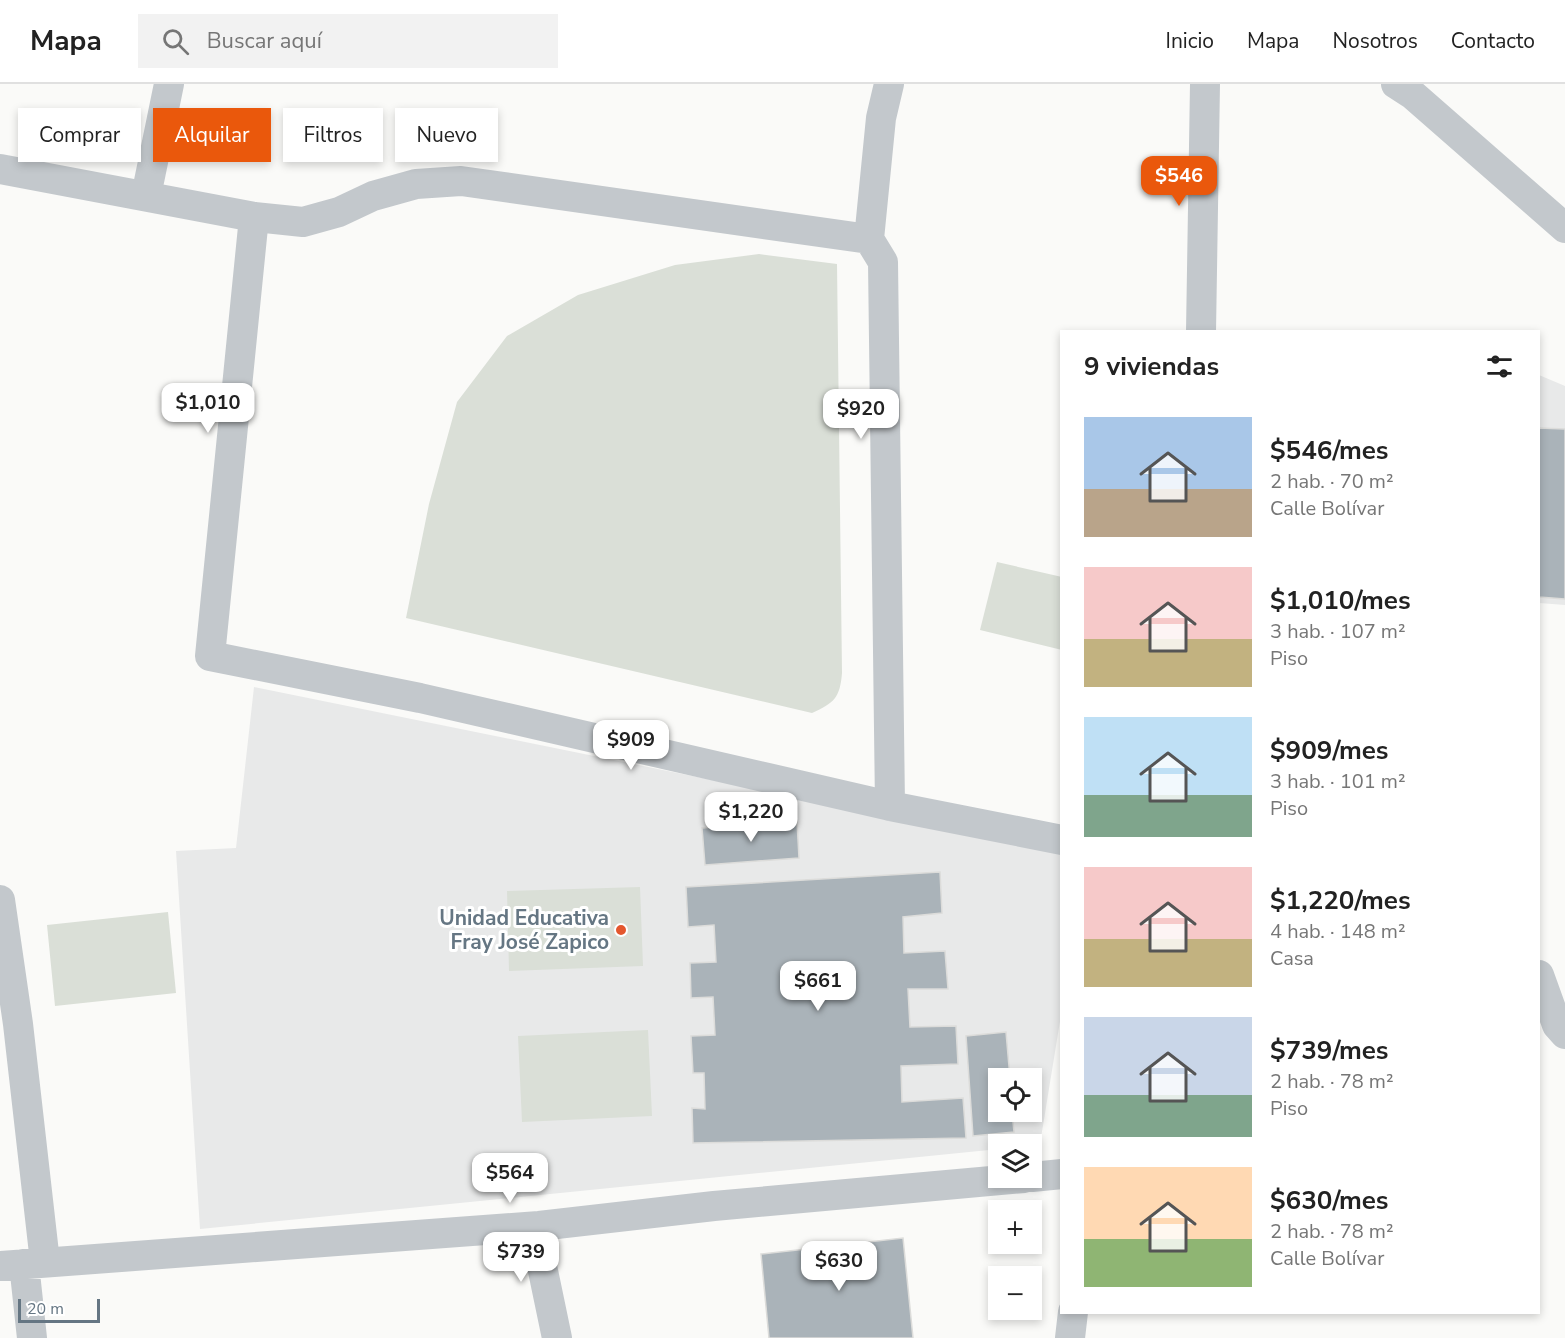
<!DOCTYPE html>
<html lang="es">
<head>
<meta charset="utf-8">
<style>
	body { margin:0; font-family:"Nunito Sans",sans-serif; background:#f2f2f2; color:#222; height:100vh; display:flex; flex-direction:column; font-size:22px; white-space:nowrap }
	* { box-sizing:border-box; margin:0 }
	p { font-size:20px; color:#767676 }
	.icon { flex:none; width:33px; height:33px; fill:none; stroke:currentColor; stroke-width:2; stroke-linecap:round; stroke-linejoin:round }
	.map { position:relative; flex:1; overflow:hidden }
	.panel { position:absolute; left:1060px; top:246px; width:480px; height:984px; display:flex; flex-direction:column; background:#fff; border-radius:0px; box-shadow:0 3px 9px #0003 }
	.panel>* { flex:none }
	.guide { position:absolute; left:18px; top:24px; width:570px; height:54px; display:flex; gap:12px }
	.fabs { position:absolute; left:988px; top:984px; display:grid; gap:12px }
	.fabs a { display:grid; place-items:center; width:54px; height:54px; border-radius:0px; background:#fff; box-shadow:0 3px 9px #0003; font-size:30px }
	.scale { position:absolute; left:18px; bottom:15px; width:82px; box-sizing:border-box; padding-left:6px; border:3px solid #657683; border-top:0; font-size:16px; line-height:21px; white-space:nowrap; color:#657683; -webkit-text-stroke:4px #fff; paint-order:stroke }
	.price { position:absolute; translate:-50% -51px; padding:0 14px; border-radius:12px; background:#fff; color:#222; font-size:20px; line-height:39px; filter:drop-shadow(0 2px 3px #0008) }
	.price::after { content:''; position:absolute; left:50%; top:36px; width:18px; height:14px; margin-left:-9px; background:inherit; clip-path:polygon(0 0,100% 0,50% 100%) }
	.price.current { background:#ea580c; color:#fff }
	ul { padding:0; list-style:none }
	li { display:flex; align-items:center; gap:18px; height:150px; padding:0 24px }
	li span { display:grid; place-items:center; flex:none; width:168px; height:120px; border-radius:0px; color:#555 }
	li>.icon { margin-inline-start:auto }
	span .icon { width:72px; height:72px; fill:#fffc; stroke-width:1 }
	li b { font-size:26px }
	h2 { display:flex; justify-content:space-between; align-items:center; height:72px; padding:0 24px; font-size:26px }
	.chip { padding:0 21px; border-radius:0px; background:#fff; box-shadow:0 3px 9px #0003; font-size:21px; line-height:54px }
	.chip.current { background:#ea580c; color:#fff }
	header { display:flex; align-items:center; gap:36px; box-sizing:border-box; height:84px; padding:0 30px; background:#fff; border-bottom:2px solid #e0e0e0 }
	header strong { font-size:28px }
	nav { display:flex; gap:33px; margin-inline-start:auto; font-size:21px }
	.search { width:420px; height:54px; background:#f2f2f2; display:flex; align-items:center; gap:15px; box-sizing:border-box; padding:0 21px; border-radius:0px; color:#767676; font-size:22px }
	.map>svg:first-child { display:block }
</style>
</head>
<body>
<header>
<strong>Mapa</strong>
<div class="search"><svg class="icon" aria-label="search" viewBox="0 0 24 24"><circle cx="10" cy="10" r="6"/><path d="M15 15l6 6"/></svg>Buscar aquí</div>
<nav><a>Inicio</a><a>Mapa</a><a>Nosotros</a><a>Contacto</a></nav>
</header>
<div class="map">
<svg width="1565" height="1254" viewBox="0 0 1565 1254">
	<rect width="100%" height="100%" fill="#fafaf8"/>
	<path fill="#e8e9e9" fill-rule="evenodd" d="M1539,291L1565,302V521L1539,519Z
		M254,603L1062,767V925L1040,1060H999V1065L200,1145L176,767L236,764ZM999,994H1032V1028H999Z"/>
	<path fill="#dadfd7" d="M759,170L837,180L842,589C840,614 834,619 812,629L406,534L429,420L457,318L507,252L578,211L675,181Z
		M997,478L1062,493V566L980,546Z
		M640,803L643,882L509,887L507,807Z
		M168,828L176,909L55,922L47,841Z
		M648,946L652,1032L522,1038L518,952Z"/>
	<path fill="#aab3b9" stroke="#dcdcda" stroke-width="1.5" d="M1539,344L1565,345V515L1539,513Z
		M797,737L799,774L705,781L702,744Z
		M940,788L942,829L903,833L904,869L945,867L948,905H908L910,943L956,942L958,980L901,982L902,1018L963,1014L966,1054L693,1059L692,1024L705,1025L704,989H693L691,952L715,951L713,913L691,914L690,879L716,878L714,841L688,843L686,803Z
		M1006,948L1010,994H999V1028H1012L1014,1048L973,1052L966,952Z
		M903,1154L913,1254H769L761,1170Z"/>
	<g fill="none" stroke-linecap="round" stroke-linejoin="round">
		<path stroke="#c3c8cc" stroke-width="30" d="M889,0L881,34L869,155L883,178L890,722
			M1396,0L1413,11L1565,144
			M0,85L254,133L303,138L339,128L373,112L416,100L461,97L869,155
			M146,112L169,0
			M254,133L210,572L420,614L890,722L1062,756
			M1201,248L1205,0
			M0,816L18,940L45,1178
			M1539,891L1557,941L1565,950
			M1032,1093L1062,1090
			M539,1142L537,1158L557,1254
			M24,1180L32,1254
			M0,1182L539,1142L714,1122L1024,1094
			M1070,1254L1073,1228"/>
	</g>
	<circle fill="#e4572e" stroke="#fff" stroke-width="2" cx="621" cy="846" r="6"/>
	<g text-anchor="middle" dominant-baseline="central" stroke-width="6" stroke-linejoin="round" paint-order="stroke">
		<g font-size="21" font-weight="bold" fill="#657683" stroke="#fff" text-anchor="end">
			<text x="609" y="834">Unidad Educativa<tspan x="609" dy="24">Fray José Zapico</tspan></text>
		</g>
	</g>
</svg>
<div class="fabs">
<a><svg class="icon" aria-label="locate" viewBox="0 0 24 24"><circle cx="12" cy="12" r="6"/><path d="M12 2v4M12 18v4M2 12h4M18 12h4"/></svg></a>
<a><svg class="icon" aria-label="layers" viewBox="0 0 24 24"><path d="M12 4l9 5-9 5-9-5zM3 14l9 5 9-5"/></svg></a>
<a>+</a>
<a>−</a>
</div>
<div class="scale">20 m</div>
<b class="price current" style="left:1179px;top:123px">$546</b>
<b class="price" style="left:208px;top:350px">$1,010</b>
<b class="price" style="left:861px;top:356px">$920</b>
<b class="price" style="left:631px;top:687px">$909</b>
<b class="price" style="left:751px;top:759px">$1,220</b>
<b class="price" style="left:818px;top:928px">$661</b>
<b class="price" style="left:510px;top:1120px">$564</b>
<b class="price" style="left:521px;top:1199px">$739</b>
<b class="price" style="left:839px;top:1208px">$630</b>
<div class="guide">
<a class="chip">Comprar</a>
<a class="chip current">Alquilar</a>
<a class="chip">Filtros</a>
<a class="chip">Nuevo</a>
</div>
<section class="panel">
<h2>9 viviendas<svg class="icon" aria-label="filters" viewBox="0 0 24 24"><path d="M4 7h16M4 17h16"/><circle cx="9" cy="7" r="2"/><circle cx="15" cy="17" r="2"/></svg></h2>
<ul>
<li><span style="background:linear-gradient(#a9c7e8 60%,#b9a48a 0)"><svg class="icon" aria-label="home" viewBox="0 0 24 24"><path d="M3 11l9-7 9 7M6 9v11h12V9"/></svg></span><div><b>$546/mes</b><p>2 hab. · 70 m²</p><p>Calle Bolívar</p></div></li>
<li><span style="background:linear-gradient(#f6c9c9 60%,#c2b280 0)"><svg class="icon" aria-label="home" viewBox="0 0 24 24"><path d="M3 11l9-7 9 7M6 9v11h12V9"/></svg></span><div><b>$1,010/mes</b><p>3 hab. · 107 m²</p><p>Piso</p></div></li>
<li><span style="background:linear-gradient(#bfe0f5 65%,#7fa58c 0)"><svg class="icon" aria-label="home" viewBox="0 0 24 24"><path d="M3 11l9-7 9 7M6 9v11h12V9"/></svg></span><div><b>$909/mes</b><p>3 hab. · 101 m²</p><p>Piso</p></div></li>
<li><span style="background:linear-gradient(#f6c9c9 60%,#c2b280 0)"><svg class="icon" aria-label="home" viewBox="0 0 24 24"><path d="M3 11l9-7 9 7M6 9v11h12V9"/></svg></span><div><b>$1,220/mes</b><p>4 hab. · 148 m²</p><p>Casa</p></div></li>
<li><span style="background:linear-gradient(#c9d6e8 65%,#7fa58c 0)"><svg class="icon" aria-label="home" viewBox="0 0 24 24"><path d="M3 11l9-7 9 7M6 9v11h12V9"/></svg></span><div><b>$739/mes</b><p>2 hab. · 78 m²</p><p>Piso</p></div></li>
<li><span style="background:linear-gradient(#ffd9b3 60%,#8fb573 0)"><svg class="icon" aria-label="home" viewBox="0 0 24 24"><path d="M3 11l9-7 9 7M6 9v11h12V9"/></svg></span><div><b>$630/mes</b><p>2 hab. · 78 m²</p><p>Calle Bolívar</p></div></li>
</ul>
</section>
</div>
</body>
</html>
